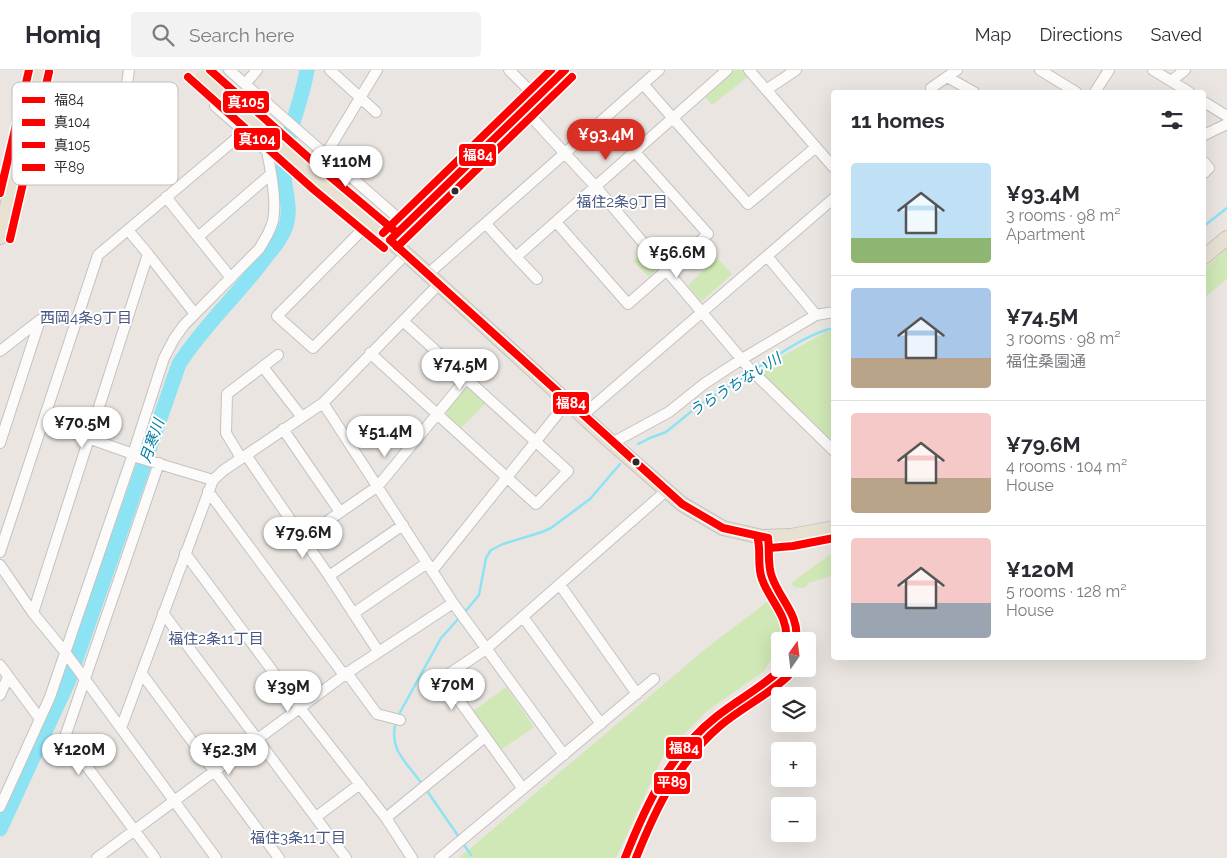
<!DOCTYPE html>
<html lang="en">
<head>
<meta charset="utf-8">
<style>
	body { margin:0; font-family:Raleway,"Noto Sans JP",sans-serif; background:#f2f2f3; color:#2b2b33; height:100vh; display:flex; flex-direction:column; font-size:19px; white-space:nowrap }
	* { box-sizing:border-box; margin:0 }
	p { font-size:16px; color:#7c7c81 }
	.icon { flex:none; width:28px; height:28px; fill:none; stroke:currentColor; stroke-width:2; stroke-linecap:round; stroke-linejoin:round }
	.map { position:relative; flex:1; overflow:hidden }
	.side { position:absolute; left:831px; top:20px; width:375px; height:570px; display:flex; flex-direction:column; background:#fff; border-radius:5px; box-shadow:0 5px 20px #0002 }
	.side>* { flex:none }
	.needle { width:32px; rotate:14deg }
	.buttons { position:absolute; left:771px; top:562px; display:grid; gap:10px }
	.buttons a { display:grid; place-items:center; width:45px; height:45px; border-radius:5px; background:#fff; box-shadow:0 5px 20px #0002; font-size:25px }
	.price { position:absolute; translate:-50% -42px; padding:0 11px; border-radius:18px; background:#fff; color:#222; font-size:16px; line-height:32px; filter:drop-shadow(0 1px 2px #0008) }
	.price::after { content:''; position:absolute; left:50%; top:30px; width:15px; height:11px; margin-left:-8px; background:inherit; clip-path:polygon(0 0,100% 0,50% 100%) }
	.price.active { background:#d93025; color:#fff }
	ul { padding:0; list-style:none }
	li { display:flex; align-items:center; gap:15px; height:125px; padding:0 20px }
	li+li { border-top:1px solid #e1e1e2 }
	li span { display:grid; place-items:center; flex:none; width:140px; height:100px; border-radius:5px; color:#555 }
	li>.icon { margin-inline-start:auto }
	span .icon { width:60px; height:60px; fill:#fffc; stroke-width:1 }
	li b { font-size:21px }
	h2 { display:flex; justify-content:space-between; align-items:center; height:60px; padding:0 20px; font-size:21px }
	header { display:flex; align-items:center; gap:30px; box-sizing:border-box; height:70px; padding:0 25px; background:#fff; border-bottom:1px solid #e1e1e2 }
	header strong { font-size:24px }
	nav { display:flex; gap:28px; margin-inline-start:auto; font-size:18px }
	.search { width:350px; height:45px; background:#f2f2f3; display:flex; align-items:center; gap:12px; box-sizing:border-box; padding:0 18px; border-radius:5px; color:#7c7c81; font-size:19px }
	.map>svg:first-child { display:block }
</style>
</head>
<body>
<header>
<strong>Homiq</strong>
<div class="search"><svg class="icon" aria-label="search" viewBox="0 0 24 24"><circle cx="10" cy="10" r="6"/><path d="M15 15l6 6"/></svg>Search here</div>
<nav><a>Map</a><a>Directions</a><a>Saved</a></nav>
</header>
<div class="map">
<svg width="1227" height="788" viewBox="0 0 1227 788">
	<rect width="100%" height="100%" fill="#eae5e0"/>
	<path fill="#cfe8b5" d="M730,0H746L750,5L712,35L702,24Z
		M1227,179V209L1204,228V199Z
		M646,181L658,194L657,198L649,207L633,191Z
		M717,188L732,204L701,232L688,215Z
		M834,260V372L758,300L826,262Z
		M464,317H468L485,334L461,358L447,345L446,341Z
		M834,482V505L809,513L805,518L794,517L791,513Z
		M773,527C784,543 793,552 782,571H780V574L764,601L707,641L664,684L616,788H459L703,581C726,562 751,546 773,527Z
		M506,617L534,657L501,680L473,641Z"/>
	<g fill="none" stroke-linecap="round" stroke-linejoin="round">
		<path stroke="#8ce3f3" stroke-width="2.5" d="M1204,156L1227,138
			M754,300C777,286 808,263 834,258
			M638,374L650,368L666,362L698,336L750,303
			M464,543L479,525L486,488L491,480L503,474L542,462L551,458L590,429L620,394
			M398,646L441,568L460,547
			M396,651C388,680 406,691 422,714
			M425,718L459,767
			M462,772L471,785"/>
		<path stroke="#8ce3f3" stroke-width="15" d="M0,759L68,612L179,294C204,255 238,225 265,188C273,178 282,168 286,156C293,135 281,113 284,92C288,60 302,31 307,0"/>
		<g stroke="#c3c2c2" stroke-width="12">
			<path id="minor" d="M129,0L126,21L157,46
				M229,0L406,155
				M330,0L376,42
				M509,0L537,28
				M749,0L834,98
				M1040,0L1076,22
				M1153,0L1189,22
				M947,7L974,22
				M1171,11L1185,0
				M245,14L257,0
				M643,14L748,134L816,77
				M766,20L796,0
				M933,22L931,18L957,0
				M1095,22L1109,0
				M1204,32L1227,46
				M524,39L596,117L749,298L834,381
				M1204,65L1227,54
				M326,84L377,0
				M1204,92L1209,98L1204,103
				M166,127L231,208
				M370,152L277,246L313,278L406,184
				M556,152L628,234L708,164L635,82
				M486,154L516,187L727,0
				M198,167L271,104
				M390,170L565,0
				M148,184L195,244
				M767,186L816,245
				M516,187L537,209
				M428,204L659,0
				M0,281L40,250L0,373
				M370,283L536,434L568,401L403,251
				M263,297L301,346
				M323,333L453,533L564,685
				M583,345L834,128
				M43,352L133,384L136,387L213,410
				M283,359L340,442
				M612,373L669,342L704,314L742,289L816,245L834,242
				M246,385L329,506L378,581
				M241,388L226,363L227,324L278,285
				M208,421L341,601L347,603L377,644L400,650
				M303,468L378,416L466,309
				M0,482L98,185L244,62L267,32
				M185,483L300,638L386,748L412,788
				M0,495L33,543L65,582L216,788
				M432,501L568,331
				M329,506L403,455
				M560,515L637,624
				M33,543L148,184L128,160
				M163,543L346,788
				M354,543L427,493
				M523,547L601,654
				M0,595L40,649
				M142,604L279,788
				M0,625L8,607
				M121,658L213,410L224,400L323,333L439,214
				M523,719L443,608L486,579L666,421
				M0,737L50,627L133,384L164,288L174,269L184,255L259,179C264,171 270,162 273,151C277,131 271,102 267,81L215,36
				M316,747L360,714
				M386,748L485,667
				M97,788L347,603L453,533
				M155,788L65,667L159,393
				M440,788L654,609"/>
		</g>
		<g stroke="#c5c3c1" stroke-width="16">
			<path id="major" d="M320,112L370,152L428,204L612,373L682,434L723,458L762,467L791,466L834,458
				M0,167L39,0
				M1204,187L1227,168"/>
		</g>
		<use href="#minor" stroke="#fcfbfa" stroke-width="10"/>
		<use href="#major" stroke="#e8e1d2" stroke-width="14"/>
		<g stroke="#c5c3c1" stroke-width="16" stroke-linecap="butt">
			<path id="major-bridge" d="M202,7L320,112"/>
		</g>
		<use href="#major-bridge" stroke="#e8e1d2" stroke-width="14"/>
		<g stroke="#fff" stroke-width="11">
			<path id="bus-1" d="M390,170L682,434L723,458L768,468
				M390,170L565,0
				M768,468C770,481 767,495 772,507C780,530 800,545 796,571
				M625,788C646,735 670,683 716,647C737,630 761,618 781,599"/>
		</g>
		<g stroke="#fff" stroke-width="11">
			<path id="bus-2" d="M188,7L313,119L384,178
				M10,169L49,2
				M397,177L572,7"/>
		</g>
		<g stroke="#fff" stroke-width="11">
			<path id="bus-3" d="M210,0L327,104L396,162
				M0,123L29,0
				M383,163L551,0"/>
		</g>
		<g stroke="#fff" stroke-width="11">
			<path id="bus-4" d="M758,470C761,483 757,496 762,509C769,530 789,546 786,570
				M769,478L793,476L834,468
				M636,788C656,738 678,692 720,656C741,638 767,626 788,606"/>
		</g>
		<use href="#bus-1" stroke="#f00" stroke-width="8"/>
		<use href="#bus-2" stroke="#f00" stroke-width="8"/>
		<use href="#bus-3" stroke="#f00" stroke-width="8"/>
		<use href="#bus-4" stroke="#f00" stroke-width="8"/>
	</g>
	<g fill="#2b2b2b" stroke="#fff" stroke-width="2">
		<circle cx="455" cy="121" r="4.5"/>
		<circle cx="636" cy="392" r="4.5"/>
	</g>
	<g text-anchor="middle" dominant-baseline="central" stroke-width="4" stroke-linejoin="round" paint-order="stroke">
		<g font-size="15" fill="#465781" stroke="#fff">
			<text x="622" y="132">福住2条9丁目</text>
			<text x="86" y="248">西岡4条9丁目</text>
			<text x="216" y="569">福住2条11丁目</text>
			<text x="298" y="768">福住3条11丁目</text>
		</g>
		<g font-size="15" font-style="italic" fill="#017ba2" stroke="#fff">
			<text transform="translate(735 315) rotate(-32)">うらうちない川</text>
			<text transform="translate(152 371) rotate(-71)">月寒川</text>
		</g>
	</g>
	<rect x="12" y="12" width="166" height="103" rx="8" fill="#fff" stroke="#bfbfbf" stroke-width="1"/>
	<rect x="22" y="27" width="23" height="6" fill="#f00"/>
	<rect x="22" y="49" width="23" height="7" fill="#f00"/>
	<rect x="22" y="72" width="23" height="6" fill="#f00"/>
	<rect x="22" y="94" width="23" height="7" fill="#f00"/>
	<g font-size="14" fill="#2b2b2b">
		<text x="54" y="35">福84</text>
		<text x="54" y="57">真104</text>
		<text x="54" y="80">真105</text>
		<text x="54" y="102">平89</text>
	</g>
	<g stroke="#fff" stroke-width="2">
		<rect x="222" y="20" width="48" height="24" rx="5" fill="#f00"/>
		<rect x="233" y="57" width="48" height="24" rx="5" fill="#f00"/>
		<rect x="458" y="73" width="39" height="24" rx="5" fill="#f00"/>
		<rect x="552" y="321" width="38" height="24" rx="5" fill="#f00"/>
		<rect x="665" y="666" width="38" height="24" rx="5" fill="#f00"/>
		<rect x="653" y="701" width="38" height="24" rx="5" fill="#f00"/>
	</g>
	<g font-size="14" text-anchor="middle" font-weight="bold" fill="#fff">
		<text x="246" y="37">真105</text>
		<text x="257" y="74">真104</text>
		<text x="478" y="90">福84</text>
		<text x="571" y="338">福84</text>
		<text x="684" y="683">福84</text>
		<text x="672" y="717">平89</text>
	</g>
</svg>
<div class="buttons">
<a><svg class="needle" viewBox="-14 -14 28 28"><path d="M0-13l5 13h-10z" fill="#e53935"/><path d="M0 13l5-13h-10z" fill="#7c7c81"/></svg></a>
<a><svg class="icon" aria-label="layers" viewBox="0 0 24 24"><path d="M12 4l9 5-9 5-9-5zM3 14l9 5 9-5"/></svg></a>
<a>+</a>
<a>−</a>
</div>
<b class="price active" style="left:606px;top:91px">¥93.4M</b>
<b class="price" style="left:346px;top:118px">¥110M</b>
<b class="price" style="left:677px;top:209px">¥56.6M</b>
<b class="price" style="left:460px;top:321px">¥74.5M</b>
<b class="price" style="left:82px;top:379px">¥70.5M</b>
<b class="price" style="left:385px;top:388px">¥51.4M</b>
<b class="price" style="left:303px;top:489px">¥79.6M</b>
<b class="price" style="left:452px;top:641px">¥70M</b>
<b class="price" style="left:288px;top:643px">¥39M</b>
<b class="price" style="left:79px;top:706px">¥120M</b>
<b class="price" style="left:229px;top:706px">¥52.3M</b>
<section class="side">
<h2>11 homes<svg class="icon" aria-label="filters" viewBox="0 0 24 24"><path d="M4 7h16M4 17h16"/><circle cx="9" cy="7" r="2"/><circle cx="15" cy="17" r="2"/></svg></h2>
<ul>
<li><span style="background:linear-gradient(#bfe0f5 75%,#8fb573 0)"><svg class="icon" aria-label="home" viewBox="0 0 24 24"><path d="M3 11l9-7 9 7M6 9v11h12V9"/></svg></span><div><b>¥93.4M</b><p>3 rooms · 98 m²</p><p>Apartment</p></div></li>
<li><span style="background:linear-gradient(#a9c7e8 70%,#b9a48a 0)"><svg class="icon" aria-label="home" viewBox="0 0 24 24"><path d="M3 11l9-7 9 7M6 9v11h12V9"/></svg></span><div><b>¥74.5M</b><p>3 rooms · 98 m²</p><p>福住桑園通</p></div></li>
<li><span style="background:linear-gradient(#f6c9c9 65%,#b9a48a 0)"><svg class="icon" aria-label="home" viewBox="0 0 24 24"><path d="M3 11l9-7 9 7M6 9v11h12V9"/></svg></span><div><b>¥79.6M</b><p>4 rooms · 104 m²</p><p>House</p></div></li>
<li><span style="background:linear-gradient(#f6c9c9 65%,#9aa5b1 0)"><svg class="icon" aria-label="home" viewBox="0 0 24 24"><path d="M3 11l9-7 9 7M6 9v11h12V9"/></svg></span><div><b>¥120M</b><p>5 rooms · 128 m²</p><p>House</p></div></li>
</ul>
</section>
</div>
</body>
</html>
